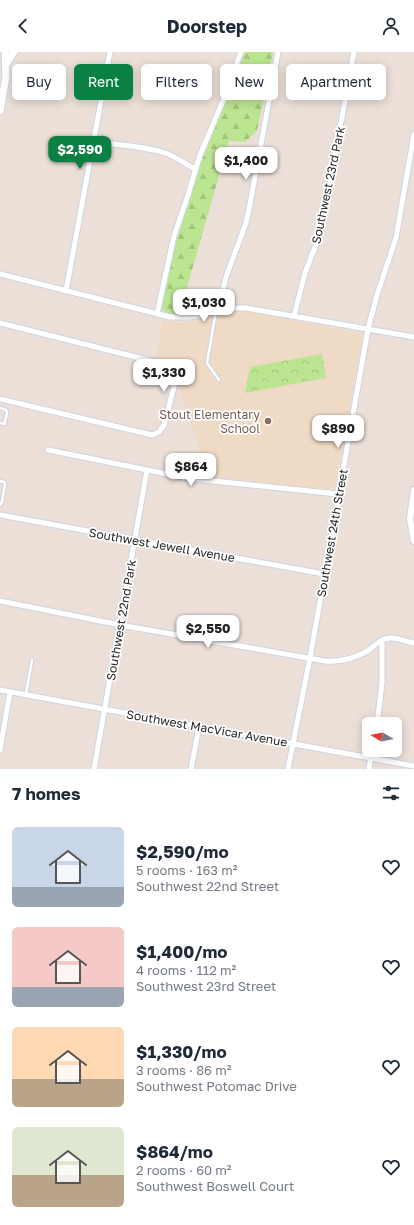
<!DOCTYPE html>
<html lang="en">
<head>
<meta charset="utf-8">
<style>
	body { margin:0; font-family:"Golos Text",sans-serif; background:#f2f2f3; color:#1f2937; height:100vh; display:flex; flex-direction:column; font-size:15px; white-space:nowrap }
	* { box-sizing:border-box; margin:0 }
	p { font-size:13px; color:#747a83 }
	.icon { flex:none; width:22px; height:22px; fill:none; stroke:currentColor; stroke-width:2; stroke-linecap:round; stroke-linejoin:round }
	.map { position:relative; height:717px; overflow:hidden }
	.sheet { display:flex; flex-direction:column; background:#fff; flex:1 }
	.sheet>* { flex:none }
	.guide { position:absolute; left:12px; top:12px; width:390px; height:36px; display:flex; gap:8px }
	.needle { width:26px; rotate:280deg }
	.fabs { position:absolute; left:362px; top:665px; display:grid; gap:8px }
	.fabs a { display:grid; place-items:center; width:40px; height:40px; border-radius:6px; background:#fff; box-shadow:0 2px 10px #0003; font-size:20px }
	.price { position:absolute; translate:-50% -34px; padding:0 9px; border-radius:8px; background:#fff; color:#222; font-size:13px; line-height:26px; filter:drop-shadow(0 1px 2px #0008) }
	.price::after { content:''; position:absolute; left:50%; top:24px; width:12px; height:9px; margin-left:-6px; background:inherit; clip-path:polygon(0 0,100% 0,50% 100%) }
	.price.on { background:#0b8043; color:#fff }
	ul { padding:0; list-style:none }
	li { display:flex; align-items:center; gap:12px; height:100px; padding:0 12px }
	li span { display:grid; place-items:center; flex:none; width:112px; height:80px; border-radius:6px; color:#555 }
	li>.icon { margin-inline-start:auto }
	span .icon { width:48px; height:48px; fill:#fffc; stroke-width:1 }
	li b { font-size:17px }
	h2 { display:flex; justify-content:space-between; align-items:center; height:48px; padding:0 12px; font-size:17px }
	.chip { padding:0 14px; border-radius:6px; background:#fff; box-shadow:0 2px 10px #0003; font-size:14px; line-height:36px }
	.chip.on { background:#0b8043; color:#fff }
	header { display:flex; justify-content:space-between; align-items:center; height:52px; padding:0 12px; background:#fff; font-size:18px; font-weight:700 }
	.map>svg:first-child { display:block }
</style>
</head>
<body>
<header><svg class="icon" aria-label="back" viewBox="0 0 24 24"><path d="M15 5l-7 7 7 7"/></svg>Doorstep<svg class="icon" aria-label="person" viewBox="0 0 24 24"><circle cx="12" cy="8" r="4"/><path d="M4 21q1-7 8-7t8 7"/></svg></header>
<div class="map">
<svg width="414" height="717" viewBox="0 0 414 717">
	<defs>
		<pattern id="forest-firs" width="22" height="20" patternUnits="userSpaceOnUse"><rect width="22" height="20" fill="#bbe590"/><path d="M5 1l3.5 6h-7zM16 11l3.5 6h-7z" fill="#a1c47c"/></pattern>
		<pattern id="park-crowns" width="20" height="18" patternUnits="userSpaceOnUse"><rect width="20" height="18" fill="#bbe590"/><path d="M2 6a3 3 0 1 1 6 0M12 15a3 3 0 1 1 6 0" fill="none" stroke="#a1c47c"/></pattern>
	</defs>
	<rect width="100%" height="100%" fill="#ebdfd7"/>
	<path fill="#eedac5" d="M236,260H249L361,281L362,285L335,435L328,437L213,425L201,400L179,337L175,322L171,316L164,310L156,308L163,268L180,271L188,270L197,269L224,261Z"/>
	<path fill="url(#forest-firs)" d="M244,0H273L257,79L245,90L229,89L179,263C172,262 165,261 161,256L174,198L197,121L238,18Z"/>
	<path fill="url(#park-crowns)" d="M322,302L326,326L245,341L250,315Z"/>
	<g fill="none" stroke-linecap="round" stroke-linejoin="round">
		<g stroke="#cdd4e1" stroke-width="4.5">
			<path id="service" d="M216,259L207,311L219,328
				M0,356L6,358L7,360L5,370L4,372L0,371
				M0,429L4,430L5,432L2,450L0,453
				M26,642L32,608"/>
		</g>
		<g stroke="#cdd4e1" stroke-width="7">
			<path id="minor" d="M94,90C117,93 146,94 168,102C177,106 186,112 195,117
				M0,222L170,265H188L198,264L222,256H246L414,285
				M66,239L110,0
				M222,256V241L226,225L246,171L250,152L278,0
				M157,262L174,184L187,146L200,103L222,51L241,0
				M294,264L305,221L320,182L323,169L354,0
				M0,271L163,312C170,317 174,323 175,331L164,373L159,380L152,383L0,347
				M48,398L172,423L194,427L338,442
				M0,463L324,522
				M0,549L120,573L325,609C340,610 356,606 369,598C375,593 382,586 390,586C398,585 406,590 414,591
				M0,638L414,714
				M377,672L382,631V588
				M0,698L10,640
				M94,717L147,418
				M191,717L199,675
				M288,717L310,606L368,277L377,243L396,186L414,82
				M369,717L372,698"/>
		</g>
		<g stroke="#cdd4e1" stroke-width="8">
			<path id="tertiary" d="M414,438L410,467L414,489"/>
		</g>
		<g stroke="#cdd4e1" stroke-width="9">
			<path id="secondary" d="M6,12L14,0
				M0,59L6,25L5,0"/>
		</g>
		<use href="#service" stroke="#fff" stroke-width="2.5"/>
		<use href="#minor" stroke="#fff" stroke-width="5"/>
		<use href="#tertiary" stroke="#fff" stroke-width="6"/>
		<use href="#secondary" stroke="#fff" stroke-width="7"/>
	</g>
	<circle fill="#8d6e63" stroke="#fff" stroke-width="1.5" cx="268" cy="369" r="4"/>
	<g text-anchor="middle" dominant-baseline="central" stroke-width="3.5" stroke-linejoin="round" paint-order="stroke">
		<g font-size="12" fill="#272727" stroke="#fff">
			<text transform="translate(328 133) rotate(-78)">Southwest 23rd Park</text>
			<text transform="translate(332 481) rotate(-80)">Southwest 24th Street</text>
			<text transform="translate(162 493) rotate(10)">Southwest Jewell Avenue</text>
			<text transform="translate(121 568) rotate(-80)">Southwest 22nd Park</text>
			<text transform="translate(207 676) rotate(10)">Southwest MacVicar Avenue</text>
		</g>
		<g font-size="12" fill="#785e54" stroke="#fff" text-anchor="end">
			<text x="260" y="362">Stout Elementary<tspan x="260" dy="14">School</tspan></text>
		</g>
	</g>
</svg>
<div class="fabs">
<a><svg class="needle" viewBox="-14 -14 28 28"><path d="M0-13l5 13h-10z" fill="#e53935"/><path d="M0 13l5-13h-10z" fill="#747a83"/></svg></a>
</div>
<b class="price on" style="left:80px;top:118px">$2,590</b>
<b class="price" style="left:246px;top:129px">$1,400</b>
<b class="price" style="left:204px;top:271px">$1,030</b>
<b class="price" style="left:164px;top:341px">$1,330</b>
<b class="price" style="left:338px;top:397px">$890</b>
<b class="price" style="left:191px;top:435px">$864</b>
<b class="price" style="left:208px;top:597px">$2,550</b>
<div class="guide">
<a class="chip">Buy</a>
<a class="chip on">Rent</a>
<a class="chip">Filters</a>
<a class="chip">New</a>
<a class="chip">Apartment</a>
</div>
</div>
<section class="sheet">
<h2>7 homes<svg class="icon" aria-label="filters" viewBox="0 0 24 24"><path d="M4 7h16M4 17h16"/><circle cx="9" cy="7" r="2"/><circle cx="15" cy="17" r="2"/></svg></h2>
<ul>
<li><span style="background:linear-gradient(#c9d6e8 75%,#9aa5b1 0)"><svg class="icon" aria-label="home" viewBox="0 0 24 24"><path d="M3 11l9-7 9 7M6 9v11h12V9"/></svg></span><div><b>$2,590/mo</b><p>5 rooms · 163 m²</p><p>Southwest 22nd Street</p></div><svg class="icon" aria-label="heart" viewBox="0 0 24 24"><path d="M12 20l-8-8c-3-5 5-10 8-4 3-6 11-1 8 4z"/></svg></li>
<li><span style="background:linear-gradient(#f6c9c9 75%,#9aa5b1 0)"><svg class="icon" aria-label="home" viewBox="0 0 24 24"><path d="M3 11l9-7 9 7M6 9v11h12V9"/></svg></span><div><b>$1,400/mo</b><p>4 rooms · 112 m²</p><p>Southwest 23rd Street</p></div><svg class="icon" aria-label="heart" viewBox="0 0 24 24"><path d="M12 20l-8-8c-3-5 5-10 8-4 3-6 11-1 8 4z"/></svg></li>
<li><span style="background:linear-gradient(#ffd9b3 65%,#b9a48a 0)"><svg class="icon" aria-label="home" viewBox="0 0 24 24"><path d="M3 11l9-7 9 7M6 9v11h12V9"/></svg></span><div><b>$1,330/mo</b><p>3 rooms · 86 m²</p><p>Southwest Potomac Drive</p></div><svg class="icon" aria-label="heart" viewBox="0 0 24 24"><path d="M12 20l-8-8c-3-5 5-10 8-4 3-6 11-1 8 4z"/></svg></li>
<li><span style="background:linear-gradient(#dfe7d0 60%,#b9a48a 0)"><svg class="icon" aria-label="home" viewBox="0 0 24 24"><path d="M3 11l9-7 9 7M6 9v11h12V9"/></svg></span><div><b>$864/mo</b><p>2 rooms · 60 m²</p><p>Southwest Boswell Court</p></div><svg class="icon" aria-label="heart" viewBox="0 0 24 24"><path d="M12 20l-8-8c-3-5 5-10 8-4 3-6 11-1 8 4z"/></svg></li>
</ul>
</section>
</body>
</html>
